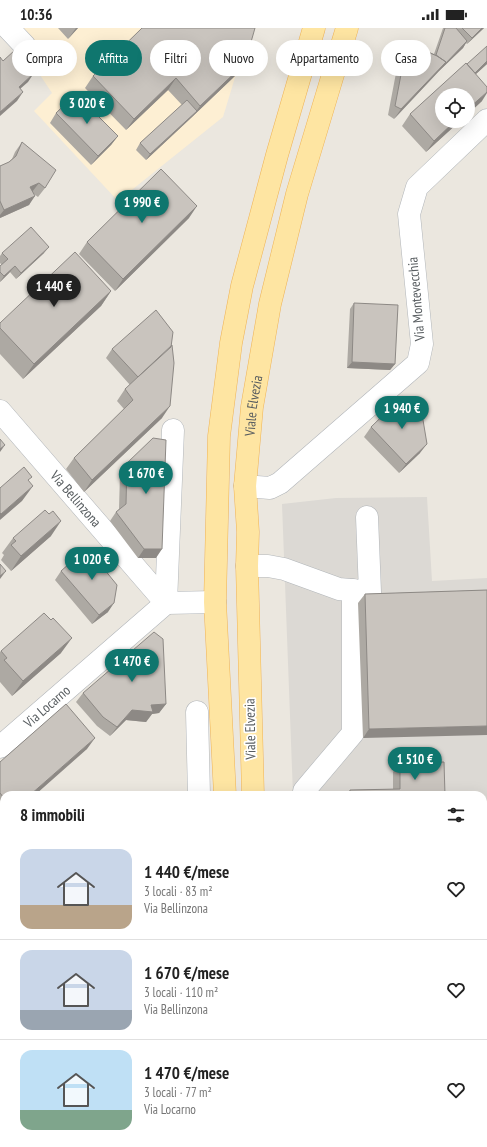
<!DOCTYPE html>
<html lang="it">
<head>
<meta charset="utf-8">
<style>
	body { margin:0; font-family:"PT Sans Narrow",sans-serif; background:#f2f2f2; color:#222; height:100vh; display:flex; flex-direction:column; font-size:15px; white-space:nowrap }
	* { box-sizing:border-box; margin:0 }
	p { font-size:13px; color:#767676 }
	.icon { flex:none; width:22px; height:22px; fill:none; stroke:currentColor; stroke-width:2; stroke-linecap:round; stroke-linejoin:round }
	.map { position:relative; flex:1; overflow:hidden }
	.side { position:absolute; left:0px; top:763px; width:487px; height:356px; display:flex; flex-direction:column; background:#fff; border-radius:12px 12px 0 0; box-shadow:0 4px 16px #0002 }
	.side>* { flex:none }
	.banner { position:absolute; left:12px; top:12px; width:463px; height:36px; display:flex; gap:8px }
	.tools { position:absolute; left:435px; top:60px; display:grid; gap:8px }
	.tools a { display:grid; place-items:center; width:40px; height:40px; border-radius:50%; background:#fff; box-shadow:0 4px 16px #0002; font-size:20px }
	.price { position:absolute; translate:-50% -34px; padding:0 9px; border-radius:14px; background:#0f766e; color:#fff; font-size:13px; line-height:26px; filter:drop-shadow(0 1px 2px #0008) }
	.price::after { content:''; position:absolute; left:50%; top:24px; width:12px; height:9px; margin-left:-6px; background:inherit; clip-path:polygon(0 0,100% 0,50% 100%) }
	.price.current { background:#222; color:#fff }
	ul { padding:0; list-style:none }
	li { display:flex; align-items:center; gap:12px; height:100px; padding:0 20px }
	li+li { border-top:1px solid #e0e0e0 }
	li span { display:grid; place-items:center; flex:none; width:112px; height:80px; border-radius:12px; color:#555 }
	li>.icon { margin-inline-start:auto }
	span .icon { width:48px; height:48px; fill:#fffc; stroke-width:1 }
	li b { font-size:17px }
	h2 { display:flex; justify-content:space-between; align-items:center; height:48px; padding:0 20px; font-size:17px }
	.tag { padding:0 14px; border-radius:18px; background:#fff; box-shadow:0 4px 16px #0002; font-size:14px; line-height:36px }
	.tag.current { background:#0f766e; color:#fff }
	.status { display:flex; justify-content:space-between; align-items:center; height:28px; padding:0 20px; background:#fff; direction:ltr }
	.status svg { height:11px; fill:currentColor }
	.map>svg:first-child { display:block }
</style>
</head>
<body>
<div class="status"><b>10:36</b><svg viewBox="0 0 49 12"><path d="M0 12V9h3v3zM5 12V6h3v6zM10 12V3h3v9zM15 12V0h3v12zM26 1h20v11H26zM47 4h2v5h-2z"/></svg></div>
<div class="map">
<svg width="487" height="1119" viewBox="0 0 487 1119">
	<rect width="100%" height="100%" fill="#ebe7df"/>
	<path fill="#fdefd3" d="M0,0H250L223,89L118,173L34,83L52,65L34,38L0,3Z"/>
	<path fill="#dcd9d4" d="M427,469L432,553L487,550V925H483V767H293L282,476L336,470Z"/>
	<path fill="#bfe3bb" d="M483,1098L487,1101V1119H444L438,1115H483Z
		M4,1113V1115H74L72,1119H0Z
		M102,1115H308L307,1119H100Z"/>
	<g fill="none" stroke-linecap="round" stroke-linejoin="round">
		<g stroke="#b2b6ba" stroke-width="23">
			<g id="minor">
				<path d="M8,0L25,18"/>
				<path id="s1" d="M0,383L166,575L215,574"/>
				<path d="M245,458L270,460L280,455L418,335L422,316L409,186L417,159L487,92"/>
				<path d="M247,538H268L284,541L339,561L370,564L367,489"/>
				<path d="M197,684L199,767"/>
				<path id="s2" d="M0,719L166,575L173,402"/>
				<path d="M304,763L353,705V562"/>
				<path d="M483,948H487"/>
			</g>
		</g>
		<g stroke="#efb355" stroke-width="23">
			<g id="major">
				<path d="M225,767L215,574L219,408L231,315L242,258L277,127L314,0"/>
				<path id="s3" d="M253,767L247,538L248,504L245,458L252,379L270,276L297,166L347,0"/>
				<path d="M84,1119L86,1115"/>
				<path d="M318,1119L319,1115"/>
			</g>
		</g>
		<g stroke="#e78804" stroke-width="23">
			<path id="highway" d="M383,1115L389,1119"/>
		</g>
		<use href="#minor" stroke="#fff" stroke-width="22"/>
		<use href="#major" stroke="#fee5a2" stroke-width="22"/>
		<use href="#highway" stroke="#fbd187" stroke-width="22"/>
	</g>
	<path fill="#ada9a3" d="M58,0H78L68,11Z
		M443,0H484L467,16L466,15L463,20L439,43L394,91L388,87L400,24L407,15L434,26Z
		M245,35L237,46L192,89L146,132L136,122L140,115L182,77L168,62L126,102L85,60L93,48Z
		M467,36H487L476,46L482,73L468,86V67L460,93L426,124L402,98L410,86Z
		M56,85L118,108L111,117L91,137L50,95Z
		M22,114L45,160L38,169L34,166L29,177L0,190V138L9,134L12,131L15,124Z
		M189,190L115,263L79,226L87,214Z
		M2,225H44L16,251L10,244L0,254V238L2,237L0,235V228Z
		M111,263L101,278L23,351L0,326V295Z
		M354,275L395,336L390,342L347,340L350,281Z
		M171,319L162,390L84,464L66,441L74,430L124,381L117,373L125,361L130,357L106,330L112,321Z
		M371,399L420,425L399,445L364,409Z
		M127,435L156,530H138L110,493L116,484L119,481L120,445Z
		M51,508L11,543L1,532L4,527L2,525L13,510Z
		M61,543L108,584L92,596L55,552Z
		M487,562L363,710L358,575L365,566Z
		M1,623L61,625L12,668L0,654V624Z
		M83,665L166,676L159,685L152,686L146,694L126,692L110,708L97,698L76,674Z
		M87,721L4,767V790L0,786V734Z
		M400,735L445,767H346L350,762L393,761V744Z
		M0,797L4,799V818L0,822Z"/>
	<path fill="#8d8985" d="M76,0H78L68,11Z
		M482,0H484L467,16L472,10Z
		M467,13L463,20L439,43L394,91L401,81L446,34Z
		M487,33V36L466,55L470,49Z
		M245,35L237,46L192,89L200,78Z
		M34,45L28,54L12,68L19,59Z
		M176,50L168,62L126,102L134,91Z
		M23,64L17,73L0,88V84Z
		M487,64V65L482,73L468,86V81Z
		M197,83L192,89L146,132L150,126Z
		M455,93H460L426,124L434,113Z
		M118,108L111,117L91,137L98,128Z
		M39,155L32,164L30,159Z
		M35,168L29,177L0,190V187L4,182Z
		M197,178L189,190L115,263L123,251Z
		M49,219L44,225L16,251L21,245Z
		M15,238L10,244L0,254L4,248Z
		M111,263L101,278L23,351L34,336Z
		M352,334L395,336L390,342L347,340Z
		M170,378L162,390L84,464L92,452Z
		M427,416L420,425L399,445L406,436Z
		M5,417L0,424V421Z
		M33,458L22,473L0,492V486H1Z
		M61,493L51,508L11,543L21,528Z
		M144,521H162L156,530H138Z
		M6,543L0,551V548Z
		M114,575L108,584L92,596L99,587Z
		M72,610L61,625L12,668L23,653Z
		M166,676L159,685L152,686L146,694L126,692L110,708L117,699L132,682L151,677Z
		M487,698V707L363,710L369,701Z
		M95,710L87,721L35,767H30Z
		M483,876H487V885H483Z
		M4,1110V1113L0,1117V1114Z"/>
	<path fill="#c9c4be" stroke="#8d8985" d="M142,0H255L245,35L200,78L176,50L134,91L93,48Z
		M445,0H456L467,13L444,37L446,34L436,27Z
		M462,0H482L472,10Z
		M407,15L437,28L446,34L401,81L395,78Z
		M487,18V33L475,45L467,36Z
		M15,22L34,45L19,59L23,64L0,84V29L3,33Z
		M466,35L487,59V64L468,81V67H442V93H455L434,113L410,86Z
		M76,66L118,108L98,128L56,85Z
		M187,72L197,83L150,126L140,115Z
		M22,114L56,142L45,160L39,155L30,159L35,168L4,182L0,173V138L9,134L16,128Z
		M161,141L197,178L123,251L87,214Z
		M31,199L49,219L21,245L15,238L4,248L0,244V238L8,231L2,225Z
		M75,224L111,263L34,336L0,300V295Z
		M354,275L398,277L395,336L352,334Z
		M156,282L173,304L171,319L138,349L112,321Z
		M172,317L174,335L170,378L92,452L74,430L133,372L125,361Z
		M403,368L423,392L427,416L406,436L371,399Z
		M153,410L166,412L162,521H144L116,484L126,476L127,435Z
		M0,411L5,417L0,421Z
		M24,439L32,449L28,452L33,458L1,486L0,485V460Z
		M45,482L49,486L53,483L61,493L21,528L11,517L16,513L13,510Z
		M87,520L117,557L114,575L99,587L61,543Z
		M0,536L6,543L0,548Z
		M487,562V698L369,701L365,566Z
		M44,585L51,592L53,590L72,610L23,653L4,632L7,630L1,623Z
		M154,604L163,611L166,676L151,677L153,684L132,682L117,699L103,689L83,665Z
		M66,676L95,710L30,767H4V770L0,765V734Z
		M444,734L445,767H350V762L400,761V735Z
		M1,796L4,799V817L2,819L0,816V797Z
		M483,816H487V876H483Z
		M483,1010L484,1064H483Z
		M4,1036V1110L0,1114V1040Z"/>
	<g text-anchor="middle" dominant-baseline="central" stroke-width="3.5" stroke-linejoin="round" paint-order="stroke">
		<g font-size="14" fill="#585d60" stroke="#fff">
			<text transform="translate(416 271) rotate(-95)">Via Montevecchia</text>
			<text stroke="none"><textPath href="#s3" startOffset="390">Viale Elvezia</textPath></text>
			<text stroke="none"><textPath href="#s1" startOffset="116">Via Bellinzona</textPath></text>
			<text stroke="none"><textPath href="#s2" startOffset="62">Via Locarno</textPath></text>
			<text transform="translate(250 701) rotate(-91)">Viale Elvezia</text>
		</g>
	</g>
</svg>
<div class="tools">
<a><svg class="icon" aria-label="locate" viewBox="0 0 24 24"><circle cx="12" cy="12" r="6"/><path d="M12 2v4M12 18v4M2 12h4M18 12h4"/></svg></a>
</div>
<b class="price" style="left:87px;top:97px">3 020 €</b>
<b class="price" style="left:142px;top:196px">1 990 €</b>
<b class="price current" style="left:54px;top:280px">1 440 €</b>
<b class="price" style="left:402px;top:402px">1 940 €</b>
<b class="price" style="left:146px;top:467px">1 670 €</b>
<b class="price" style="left:92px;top:553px">1 020 €</b>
<b class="price" style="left:132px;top:655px">1 470 €</b>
<b class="price" style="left:415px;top:753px">1 510 €</b>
<div class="banner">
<a class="tag">Compra</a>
<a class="tag current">Affitta</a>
<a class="tag">Filtri</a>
<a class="tag">Nuovo</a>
<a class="tag">Appartamento</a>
<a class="tag">Casa</a>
</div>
<section class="side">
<h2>8 immobili<svg class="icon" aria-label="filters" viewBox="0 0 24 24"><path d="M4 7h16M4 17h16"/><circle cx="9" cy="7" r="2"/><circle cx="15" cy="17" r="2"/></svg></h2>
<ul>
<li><span style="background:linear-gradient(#c9d6e8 70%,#b9a48a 0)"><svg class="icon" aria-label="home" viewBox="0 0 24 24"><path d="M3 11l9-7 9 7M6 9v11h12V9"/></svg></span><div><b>1 440 €/mese</b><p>3 locali · 83 m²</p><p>Via Bellinzona</p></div><svg class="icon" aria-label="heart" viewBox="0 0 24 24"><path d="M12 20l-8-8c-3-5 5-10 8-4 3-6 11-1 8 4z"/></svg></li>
<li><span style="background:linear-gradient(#c9d6e8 75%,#9aa5b1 0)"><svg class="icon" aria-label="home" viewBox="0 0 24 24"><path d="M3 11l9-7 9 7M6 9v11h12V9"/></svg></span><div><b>1 670 €/mese</b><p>3 locali · 110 m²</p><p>Via Bellinzona</p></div><svg class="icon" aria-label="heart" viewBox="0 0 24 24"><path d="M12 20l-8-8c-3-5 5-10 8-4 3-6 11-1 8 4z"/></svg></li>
<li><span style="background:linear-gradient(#bfe0f5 75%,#7fa58c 0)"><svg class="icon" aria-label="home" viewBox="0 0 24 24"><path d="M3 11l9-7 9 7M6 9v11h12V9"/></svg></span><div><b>1 470 €/mese</b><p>3 locali · 77 m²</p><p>Via Locarno</p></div><svg class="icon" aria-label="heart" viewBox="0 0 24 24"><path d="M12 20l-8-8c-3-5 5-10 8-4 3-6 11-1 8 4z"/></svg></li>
</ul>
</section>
</div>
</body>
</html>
